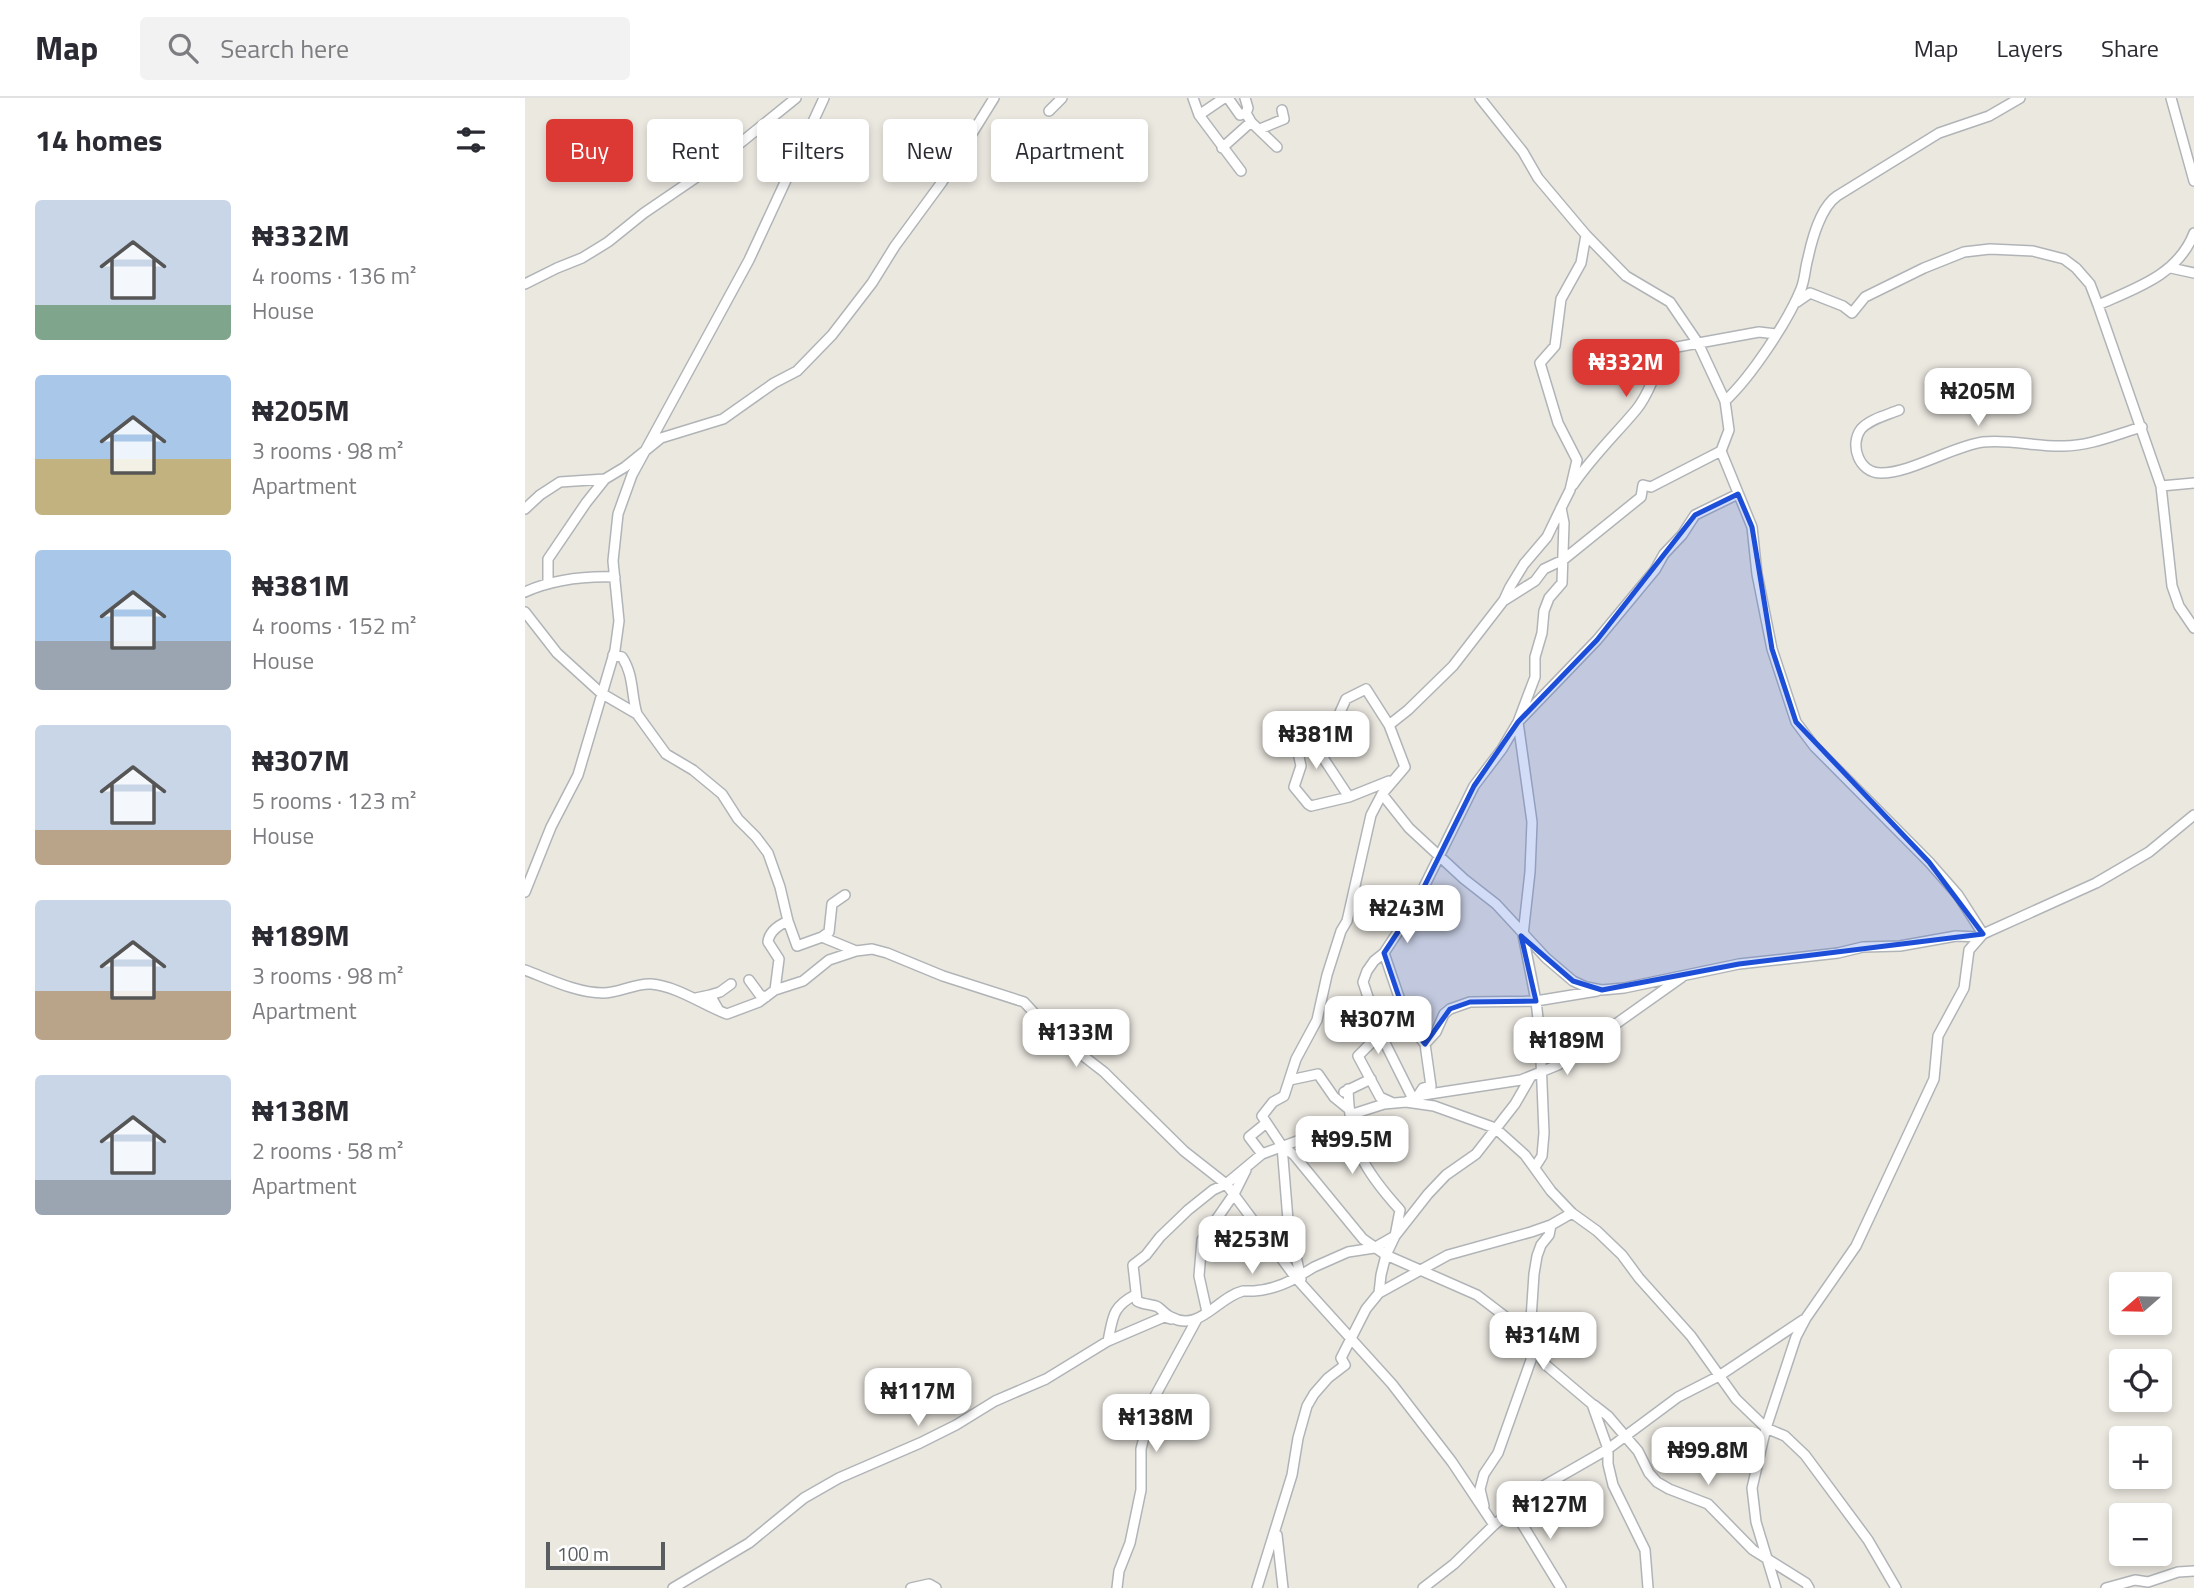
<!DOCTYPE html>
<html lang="en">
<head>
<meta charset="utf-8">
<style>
	body { margin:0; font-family:"Titillium Web",sans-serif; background:#f2f2f3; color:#2b2b33; height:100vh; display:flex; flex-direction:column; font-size:26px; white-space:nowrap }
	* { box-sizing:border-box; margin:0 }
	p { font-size:23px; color:#7c7c81 }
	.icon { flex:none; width:38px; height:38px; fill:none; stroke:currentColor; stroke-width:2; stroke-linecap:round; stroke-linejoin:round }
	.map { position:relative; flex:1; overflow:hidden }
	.panel { display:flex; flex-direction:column; background:#fff; width:525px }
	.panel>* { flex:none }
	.hud { position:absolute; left:21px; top:21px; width:665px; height:63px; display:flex; gap:14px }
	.needle { width:46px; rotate:250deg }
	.tools { position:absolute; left:1584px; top:1174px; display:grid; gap:14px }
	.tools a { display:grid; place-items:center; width:63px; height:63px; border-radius:7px; background:#fff; box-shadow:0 4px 10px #0003; font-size:35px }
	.scale { position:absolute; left:21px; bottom:18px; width:119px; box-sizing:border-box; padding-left:7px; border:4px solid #595d60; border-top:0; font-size:19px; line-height:24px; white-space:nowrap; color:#595d60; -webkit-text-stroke:5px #fff; paint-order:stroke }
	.price { position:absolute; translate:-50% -60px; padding:0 16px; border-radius:14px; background:#fff; color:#222; font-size:23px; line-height:46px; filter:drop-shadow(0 2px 4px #0008) }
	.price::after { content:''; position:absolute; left:50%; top:42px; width:21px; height:16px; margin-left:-10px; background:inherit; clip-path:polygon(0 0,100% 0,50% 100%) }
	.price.current { background:#dc3935; color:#fff }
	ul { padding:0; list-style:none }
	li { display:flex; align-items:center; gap:21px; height:175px; padding:0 35px }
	li span { display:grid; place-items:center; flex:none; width:196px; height:140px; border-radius:7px; color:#555 }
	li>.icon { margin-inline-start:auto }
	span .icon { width:84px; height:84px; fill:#fffc; stroke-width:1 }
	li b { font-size:30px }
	h2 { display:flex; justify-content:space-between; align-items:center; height:84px; padding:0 35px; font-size:30px }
	.chip { padding:0 24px; border-radius:7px; background:#fff; box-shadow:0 4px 10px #0003; font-size:24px; line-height:63px }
	.chip.current { background:#dc3935; color:#fff }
	header { display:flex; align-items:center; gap:42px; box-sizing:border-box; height:98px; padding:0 35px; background:#fff; border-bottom:2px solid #e1e1e2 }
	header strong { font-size:33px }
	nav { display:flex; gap:38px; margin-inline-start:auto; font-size:24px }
	.search { width:490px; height:63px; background:#f2f2f3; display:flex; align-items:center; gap:18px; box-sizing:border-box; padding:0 24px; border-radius:7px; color:#7c7c81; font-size:26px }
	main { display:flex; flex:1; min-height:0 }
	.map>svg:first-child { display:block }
</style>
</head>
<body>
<header>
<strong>Map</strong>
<div class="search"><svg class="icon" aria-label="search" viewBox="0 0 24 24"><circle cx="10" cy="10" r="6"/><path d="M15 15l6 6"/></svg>Search here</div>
<nav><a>Map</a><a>Layers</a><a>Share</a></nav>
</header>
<main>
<section class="panel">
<h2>14 homes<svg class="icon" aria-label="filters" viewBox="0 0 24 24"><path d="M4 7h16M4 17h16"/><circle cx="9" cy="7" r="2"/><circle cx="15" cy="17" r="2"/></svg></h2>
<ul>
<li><span style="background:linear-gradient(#c9d6e8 75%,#7fa58c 0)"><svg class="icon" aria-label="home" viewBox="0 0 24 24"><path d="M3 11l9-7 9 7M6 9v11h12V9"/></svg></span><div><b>₦332M</b><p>4 rooms · 136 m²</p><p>House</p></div></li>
<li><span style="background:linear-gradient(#a9c7e8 60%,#c2b280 0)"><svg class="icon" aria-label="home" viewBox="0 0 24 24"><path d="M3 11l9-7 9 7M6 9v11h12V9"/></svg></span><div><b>₦205M</b><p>3 rooms · 98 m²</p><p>Apartment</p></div></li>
<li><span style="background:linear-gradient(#a9c7e8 65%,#9aa5b1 0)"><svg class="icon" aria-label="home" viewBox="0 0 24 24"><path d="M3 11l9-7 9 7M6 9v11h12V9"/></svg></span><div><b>₦381M</b><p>4 rooms · 152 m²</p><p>House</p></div></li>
<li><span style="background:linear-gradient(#c9d6e8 75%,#b9a48a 0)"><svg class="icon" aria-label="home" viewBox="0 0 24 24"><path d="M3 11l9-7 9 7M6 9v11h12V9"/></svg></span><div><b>₦307M</b><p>5 rooms · 123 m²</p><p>House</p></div></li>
<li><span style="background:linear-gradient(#c9d6e8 65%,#b9a48a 0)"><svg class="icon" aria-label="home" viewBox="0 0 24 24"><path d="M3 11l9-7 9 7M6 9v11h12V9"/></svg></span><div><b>₦189M</b><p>3 rooms · 98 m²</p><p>Apartment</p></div></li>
<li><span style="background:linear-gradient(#c9d6e8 75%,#9aa5b1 0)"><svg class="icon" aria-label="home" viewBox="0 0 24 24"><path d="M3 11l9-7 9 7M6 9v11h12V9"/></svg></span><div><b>₦138M</b><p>2 rooms · 58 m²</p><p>Apartment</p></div></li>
</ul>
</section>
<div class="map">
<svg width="1669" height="1490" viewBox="0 0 1669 1490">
	<rect width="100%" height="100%" fill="#ebe8e0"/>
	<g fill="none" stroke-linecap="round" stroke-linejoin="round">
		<g stroke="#b1b4b7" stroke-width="12">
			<path id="minor" d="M668,0L674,17L716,73
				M703,0L715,17L721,15
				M720,0L723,10L721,15L726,24L752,49
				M955,0L998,54L1013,80L1061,137L1101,178L1145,204L1173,245L1200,303
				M1646,0L1669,83
				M524,13L537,0
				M674,17L699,0
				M735,31L759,21L757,12
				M697,50L726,24
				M1646,170L1669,175
				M0,186L32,170L57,160L83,144L119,115L182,72L271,0
				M1272,204L1285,195L1318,208L1327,215L1340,199L1399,170L1439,154L1465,151L1508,153L1539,161L1551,170L1565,186L1573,207L1636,388L1647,488L1654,508L1669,530
				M1573,207C1611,190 1653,177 1669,135
				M1374,312C1362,317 1345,321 1336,331C1324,347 1334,375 1356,375C1386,375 1428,348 1458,344C1485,341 1512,349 1539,348C1565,348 1592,336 1617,329
				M1048,387C1067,359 1090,337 1111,312C1130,289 1126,269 1152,249L1234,234L1251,236
				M1636,388L1669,385
				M1036,410L1022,439L999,466L985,489L979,502L928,568L883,612L864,627L880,669L857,696L884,730L939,781L971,806L1021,860L1048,883L1061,889L1077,892L1099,890L1214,866L1313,855L1338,849L1375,848L1431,838L1454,839
				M0,411L15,397L35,384L80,381
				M23,485V461L61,405L80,381L100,369L136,340L198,321L249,285L272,273L307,237L347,185L370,148L417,84L469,0
				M0,494C27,482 60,478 90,479
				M980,502L1010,483L1019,471L1038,462L1116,399L1118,387L1126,389L1196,353
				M0,514L32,555L76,595L112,616L141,656L168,672L197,696L213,721L231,739L243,755L255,789L263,823L272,848L297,839L331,853L347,851L362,855L418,878L499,904L526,933L579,974L659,1053L701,1086L771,1180L789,1169L823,1154L849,1150L870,1138L903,1096L921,1077L951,1056L990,1006L1005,980
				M88,557L97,559C109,577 106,596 112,616
				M864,627L841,591L821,601L812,621L772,650L776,668L769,689L783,706L786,708L824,699L864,683
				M785,640L824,699
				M857,696L846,717L822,823L816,833L802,877L792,922L771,961L759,998L748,1004L737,1018L757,1048L769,1057L838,1141L861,1157L952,1197L999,1233L1007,1249L1022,1268L1067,1306L1083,1351V1366L1088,1387L1120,1452L1123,1490
				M0,794L26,729L53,677L90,552L94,523L88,463L93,416L107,377L224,162L299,0
				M1458,836L1433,797L1404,764L1289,648L1271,624L1247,551L1232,476L1227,429L1196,353L1204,332L1200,303C1226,279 1263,223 1276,191C1280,181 1280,170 1283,160C1287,141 1296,109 1312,98L1414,35L1464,18L1495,0
				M297,839L304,834L307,806L320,797
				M859,855L876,905L874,917L833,958L855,999L868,1005
				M0,872C24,881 52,895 78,895C94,895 110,885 126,886C152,888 178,907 202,916L234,904L250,892L254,861L243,844C244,833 254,827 263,823
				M224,882L235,897L241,899
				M250,892L278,883L304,862L331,853
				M185,897L195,894L206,886
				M171,900L185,897L193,911
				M868,922H881L900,946
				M765,982L793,976L809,999L825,1012
				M819,994L846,981
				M892,999L898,990L906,988L900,946L911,934L919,916L925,911L945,904L1011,903L1072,893
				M888,1001L855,935L838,884L842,873L849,863L859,855L888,811L949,688L977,651L993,624L1072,542L1130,472L1139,456L1157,437L1170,417L1213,396
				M881,1004L909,1008L970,1030L1000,1057L1026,1093L1047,1115L1072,1133L1097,1157L1114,1180L1166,1238L1211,1301L1241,1330L1260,1338L1280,1357L1343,1442L1371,1490
				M757,1048L763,1122L776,1181
				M737,1056L724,1039L740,1026
				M1010,1069L1017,1058L1019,1035L1015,938L1011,903L998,837L1005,774L1007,724L993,624L1010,579V559L1017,535L1019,513L1024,500L1037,485L1039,425L1036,410L1045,392L1052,362L1033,325L1015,265L1030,248L1036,201L1056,165L1061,137
				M854,1195L923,1157L1006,1134L1026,1127L1047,1115
				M682,1214L674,1178L677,1142L709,1096L721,1072
				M583,1243C588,1219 587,1209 610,1197
				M1069,1307L1083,1318L1100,1338L1113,1353L1124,1375L1132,1384L1144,1391L1183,1406L1228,1452L1281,1485L1284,1490
				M959,1408L955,1391L959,1376L973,1355L1006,1262L1005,1236L1009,1176L1012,1158L1016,1147L1024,1137L1026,1127
				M988,1411L1036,1490
				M969,1427L927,1364L867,1286L771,1180C758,1187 743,1192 729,1193C727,1193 720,1193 718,1193C693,1199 674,1235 646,1219C641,1217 637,1212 633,1209C627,1206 619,1207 612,1203L608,1167L621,1157L635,1139L663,1112L688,1092L701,1086L737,1056L826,1023L828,1016L859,1006L881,1004L898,997L996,982L1033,967L1157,879
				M752,1437L758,1490
				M148,1490L224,1445L279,1400L314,1380L395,1345L431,1327L470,1303L521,1281L583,1243L639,1219L646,1221
				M386,1490L404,1486L411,1490
				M592,1490L594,1473L605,1445L616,1392V1351L629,1300L672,1221
				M732,1490L767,1377L773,1340L782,1308L789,1296L803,1280L820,1267L816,1260L841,1211L854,1195L856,1177L861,1157L870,1138L875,1112C837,1070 825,1048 823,991
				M898,1490L929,1466L969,1427L1015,1390L1083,1351L1153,1299L1194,1278L1278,1222
				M1251,1490L1231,1424L1227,1390L1241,1330L1271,1239L1281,1220L1331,1148L1409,981L1413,938L1439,890L1444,852L1458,836L1571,785L1624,754L1669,717
				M1581,1490L1610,1482L1623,1484L1653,1474L1669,1473"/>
		</g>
		<use href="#minor" stroke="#fff" stroke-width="9"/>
	</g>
	<path fill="#1d4ed8" fill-opacity="0.2" stroke="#1d4ed8" stroke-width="5" stroke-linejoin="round" d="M1213,396L1227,429L1247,551L1271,624L1404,764L1458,836L1214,866L1077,892L1048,883L996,838L1011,903L945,904L925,911L900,946L881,922H868L876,905L859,855L888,811L949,688L993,624L1072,542L1170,417Z"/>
</svg>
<div class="tools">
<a><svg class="needle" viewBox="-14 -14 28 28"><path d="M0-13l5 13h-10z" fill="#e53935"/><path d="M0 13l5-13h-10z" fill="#7c7c81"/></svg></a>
<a><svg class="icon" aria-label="locate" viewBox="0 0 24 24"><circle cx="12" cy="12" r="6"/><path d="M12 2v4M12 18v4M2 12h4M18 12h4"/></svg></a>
<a>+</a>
<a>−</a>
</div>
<div class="scale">100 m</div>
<b class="price current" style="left:1101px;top:301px">₦332M</b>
<b class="price" style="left:1453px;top:330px">₦205M</b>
<b class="price" style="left:791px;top:673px">₦381M</b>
<b class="price" style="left:882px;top:847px">₦243M</b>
<b class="price" style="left:853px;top:958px">₦307M</b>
<b class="price" style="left:551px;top:971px">₦133M</b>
<b class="price" style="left:1042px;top:979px">₦189M</b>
<b class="price" style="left:827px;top:1078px">₦99.5M</b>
<b class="price" style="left:727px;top:1178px">₦253M</b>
<b class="price" style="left:1018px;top:1274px">₦314M</b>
<b class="price" style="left:393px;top:1330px">₦117M</b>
<b class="price" style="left:631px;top:1356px">₦138M</b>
<b class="price" style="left:1183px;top:1389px">₦99.8M</b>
<b class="price" style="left:1025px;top:1443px">₦127M</b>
<div class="hud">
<a class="chip current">Buy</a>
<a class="chip">Rent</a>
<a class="chip">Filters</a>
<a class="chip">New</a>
<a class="chip">Apartment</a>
</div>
</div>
</main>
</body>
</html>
